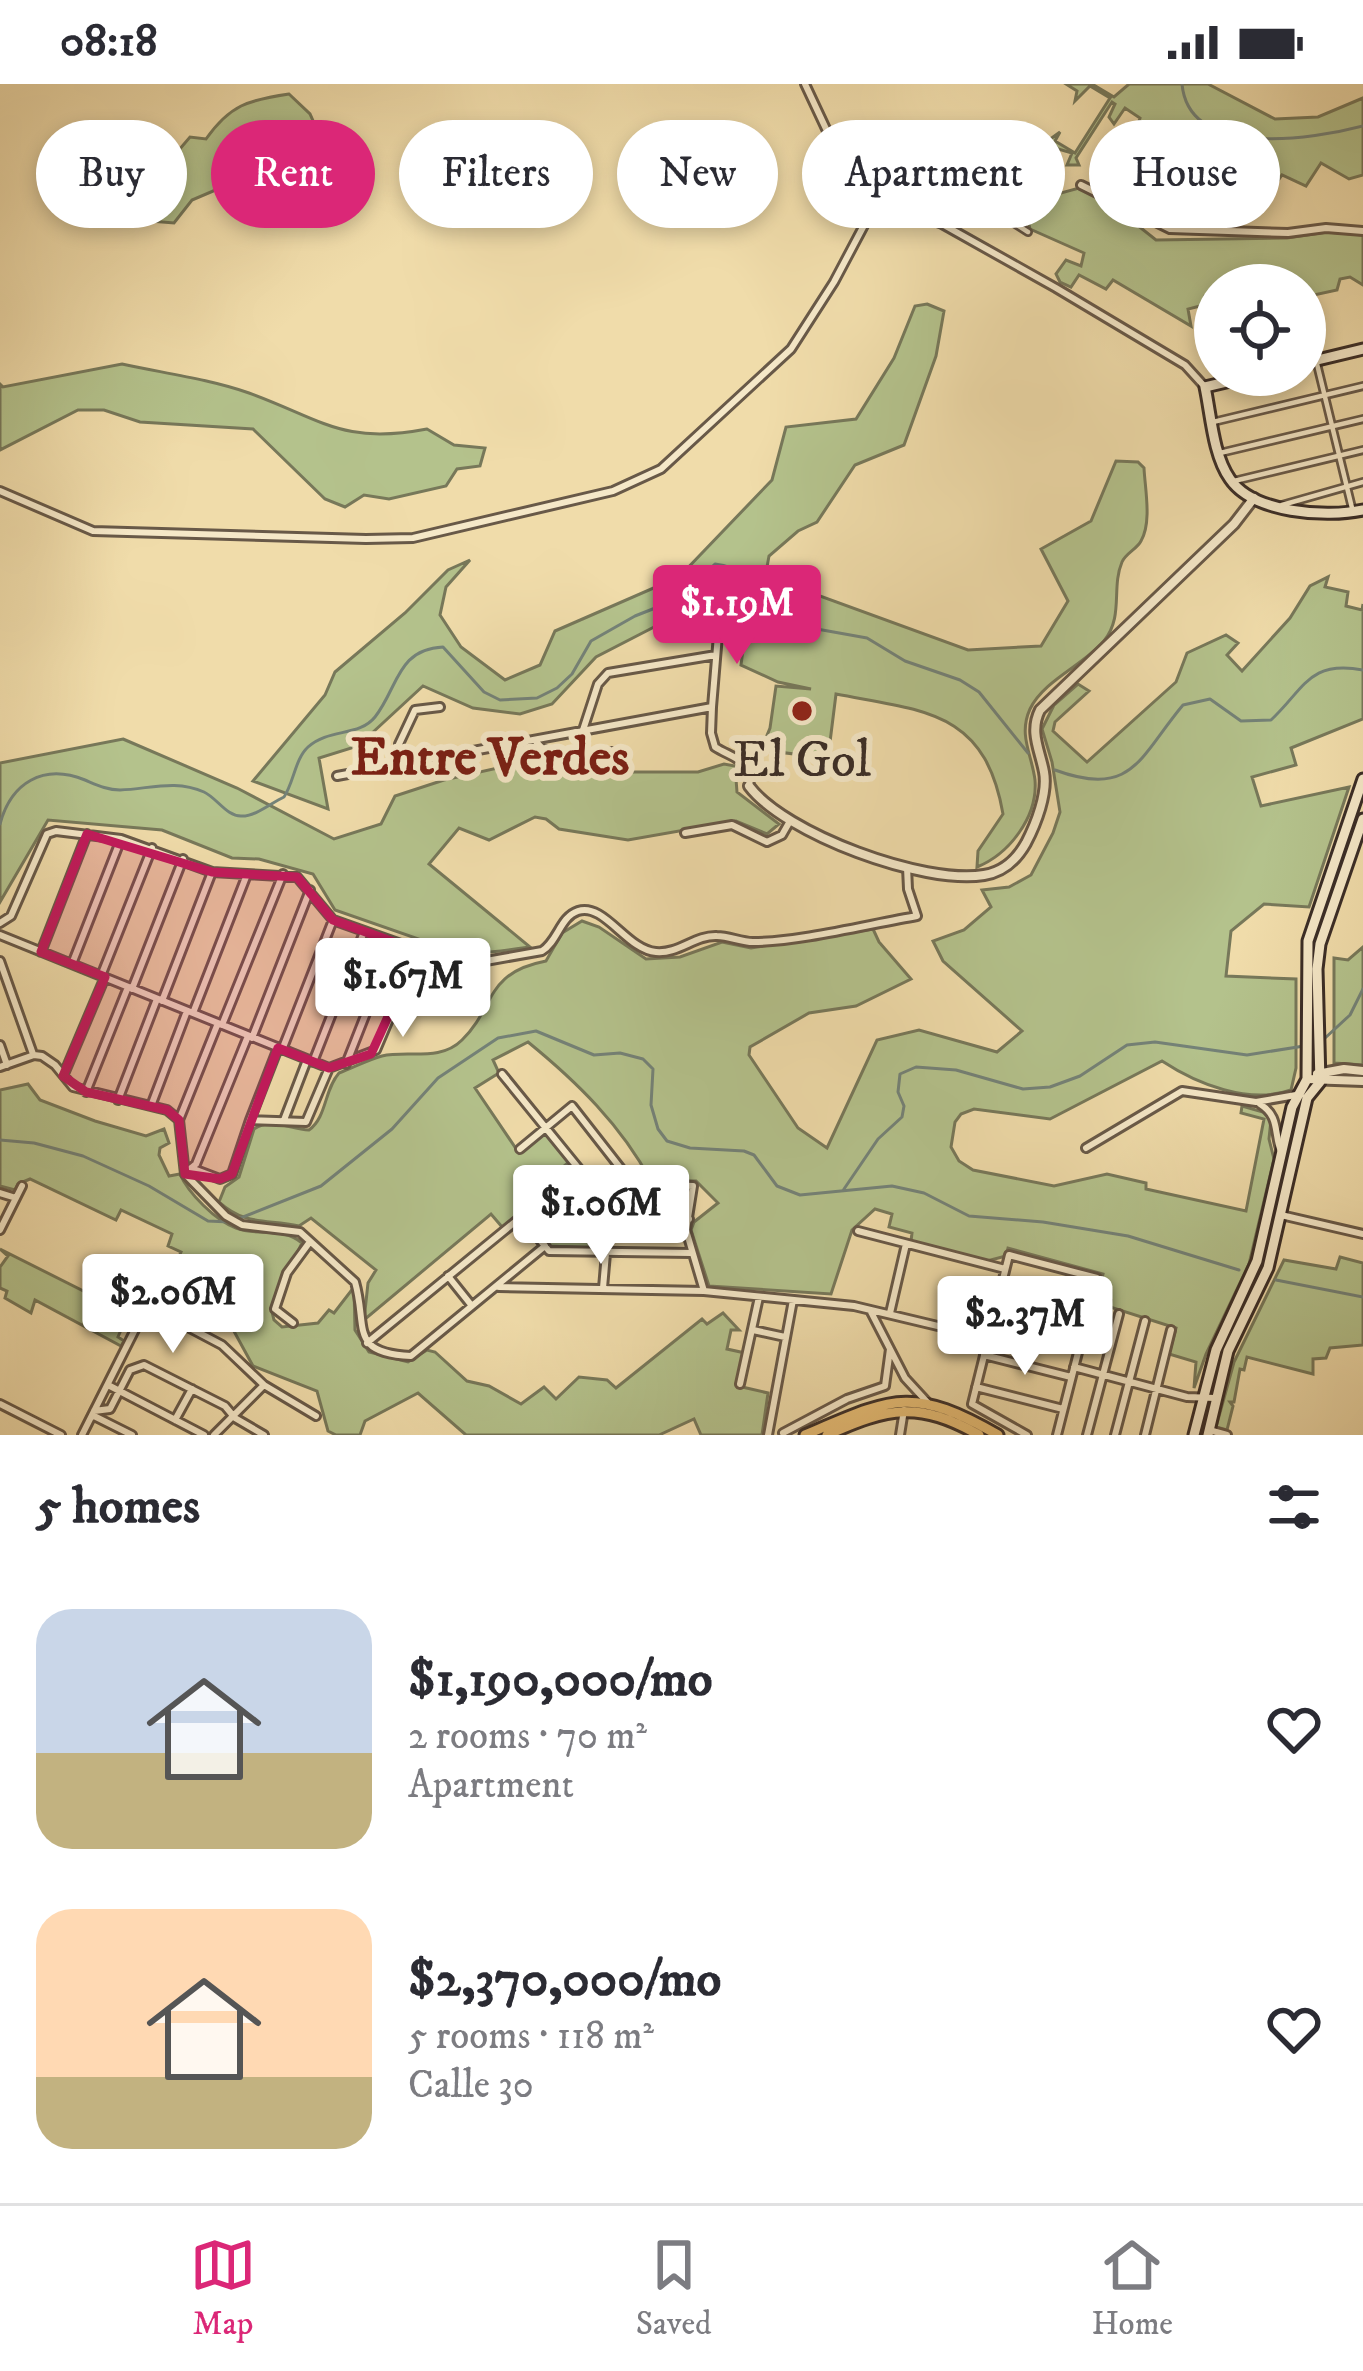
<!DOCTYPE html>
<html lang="en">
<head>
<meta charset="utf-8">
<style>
	body { margin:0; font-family:"IM FELL DW Pica",serif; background:#f2f2f3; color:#2b2b33; height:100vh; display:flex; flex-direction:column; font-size:45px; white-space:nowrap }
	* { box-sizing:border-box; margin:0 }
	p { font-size:39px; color:#7c7c81 }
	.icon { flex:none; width:66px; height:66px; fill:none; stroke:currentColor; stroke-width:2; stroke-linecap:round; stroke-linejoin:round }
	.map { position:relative; height:1351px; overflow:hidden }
	.details { display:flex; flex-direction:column; background:#fff; flex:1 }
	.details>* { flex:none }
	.guide { position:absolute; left:36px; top:36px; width:1293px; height:108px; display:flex; gap:24px }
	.tools { position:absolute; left:1194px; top:180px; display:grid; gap:24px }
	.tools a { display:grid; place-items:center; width:132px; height:132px; border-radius:50%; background:#fff; box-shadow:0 6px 18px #0003; font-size:60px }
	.price { position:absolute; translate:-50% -102px; padding:0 27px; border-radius:12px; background:#fff; color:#222; font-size:39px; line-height:78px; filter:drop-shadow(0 3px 6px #0008) }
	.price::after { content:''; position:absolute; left:50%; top:72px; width:36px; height:27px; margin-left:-18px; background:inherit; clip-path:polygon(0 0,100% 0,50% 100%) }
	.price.selected { background:#db2777; color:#fff }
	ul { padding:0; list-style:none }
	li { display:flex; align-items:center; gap:36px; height:300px; padding:0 36px }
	li span { display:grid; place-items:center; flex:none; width:336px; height:240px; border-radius:36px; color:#555 }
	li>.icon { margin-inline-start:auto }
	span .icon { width:144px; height:144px; fill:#fffc; stroke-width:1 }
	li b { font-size:51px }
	h2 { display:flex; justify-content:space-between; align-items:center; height:144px; padding:0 36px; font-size:51px }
	.pill { padding:0 42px; border-radius:54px; background:#fff; box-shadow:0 6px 18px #0003; font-size:42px; line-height:108px }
	.pill.selected { background:#db2777; color:#fff }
	.status { display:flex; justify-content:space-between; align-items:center; height:84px; padding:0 60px; background:#fff; direction:ltr }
	.status svg { height:33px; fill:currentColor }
	.tab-bar { display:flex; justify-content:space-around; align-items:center; height:168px; border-top:3px solid #e1e1e2; background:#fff; font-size:33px; color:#7c7c81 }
	.tab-bar a { display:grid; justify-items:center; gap:6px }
	.tab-bar .selected { color:#db2777 }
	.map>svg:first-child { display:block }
</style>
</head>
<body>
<div class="status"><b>08:18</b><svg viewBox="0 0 49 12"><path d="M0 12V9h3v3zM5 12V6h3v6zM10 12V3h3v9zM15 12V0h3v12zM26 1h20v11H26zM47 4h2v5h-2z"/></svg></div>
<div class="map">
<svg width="1363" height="1351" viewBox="0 0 1363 1351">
	<rect width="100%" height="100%" fill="#f0dcaa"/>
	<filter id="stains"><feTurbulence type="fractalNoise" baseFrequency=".00167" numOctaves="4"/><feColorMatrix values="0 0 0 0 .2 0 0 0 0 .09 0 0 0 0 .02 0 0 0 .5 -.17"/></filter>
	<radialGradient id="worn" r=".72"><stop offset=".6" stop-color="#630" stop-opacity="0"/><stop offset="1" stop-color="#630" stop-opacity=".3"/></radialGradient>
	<path fill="#b4c28c" stroke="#77785a" stroke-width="3" d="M1066,0H1092L1114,13L1129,0H1208L1275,35L1318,33L1363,14V91L1349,95L1321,79L1306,102L1282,91L1270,108L1246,95L1241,101L1137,43L1140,34L1125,24L1114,40L1109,33L1115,20L1112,18L1076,74L1079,81H1067L1072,69L1058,65L1049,56L1060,48L1055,57L1075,69L1110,14L1090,2L1075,17L1077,7Z
		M289,10L310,30L325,64L315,69L266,73L236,87L225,102L192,116L174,139L138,136L126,119L129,99L161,87L190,53L206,55C230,21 248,16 289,10Z
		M1079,104L1117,125L1156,156L1287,154L1327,148L1363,151V201L1350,193L1340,195L1337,206L1305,213V201H1215V218L1208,220L1205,211L1204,221L1188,225L1191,242L1113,196L1106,205L1079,191L1071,203L1060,198L1056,190L1066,176L1081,182L1084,169L1030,145L1024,119Z
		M927,220L944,227L936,272L904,361L855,381L817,438L798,447L769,472L765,494L786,515L812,509L968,566L1041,562L1068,517L1041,465L1091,437L1116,377L1138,378L1144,384C1145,405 1152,438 1141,457C1137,465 1126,469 1122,478C1111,504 1124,532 1104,557C1084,581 1044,596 1030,625C1018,651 1032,671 1035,696C1038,733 1009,770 977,783L978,767L1003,730C985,626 924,627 836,610L828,674L761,666L770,644L776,602L811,605L778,598L741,581L747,535L689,525L596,573L552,620L520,630L473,624L423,602L358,662L319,674L328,725L253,697L325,611L335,588L405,529L448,486L470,476L446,503L440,531L461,563L505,596L540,581L555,547L679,493L772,396L786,343L856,335L894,274L915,222Z
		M122,280C163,289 209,295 249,309C323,336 343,361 427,345L454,361L485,364L480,382L457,385L446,402L389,415L364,411L345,423L325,415L253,345L140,338L104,326H78L0,366V300L3,303Z
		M1328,493L1325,503L1348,508L1346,522L1362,526L1363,520V635L1291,664L1296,681L1252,693L1261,722L1349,703L1309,823L1264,820L1231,847L1226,892L1296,895V984L1291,1006C1249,1021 1197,1000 1162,977L1050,1035L974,1025L961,1030L955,1038L951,1063L959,1077L973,1086L1054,1102L1107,1090L1146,1099V1105L1246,1127L1264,1035L1241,1029L1242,1022L1263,1028L1271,1036L1269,1055L1274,1075L1249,1180L1206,1270L1194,1304L1196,1278L1169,1270L1176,1244L1110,1223L1111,1216L1098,1212L1103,1190L1008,1164L1006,1172L987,1177L911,1157L912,1149L889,1143L892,1130L875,1125L852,1146L831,1210L709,1202L691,1146L694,1138L718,1119L696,1097H651C621,1041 577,998 528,958L493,976L499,989L475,1004L519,1069L544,1048L569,1078L557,1088L547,1105L595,1164L548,1162L520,1129L503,1144L491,1130L364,1236L368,1199L376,1186L311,1134L299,1142C266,1135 246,1142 219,1118L225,1103L239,1093L254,1045C272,1033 289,1045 309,1046C327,1033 324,1006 339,989C353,984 367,976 382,972C408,966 440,978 462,956C496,923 484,889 546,877L562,849L582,837L599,843L646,875L680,873L722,858L751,864L873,845L879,858L911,895L856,922L809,929L750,963L749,971L798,1044L827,1064L877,956L919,946L997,968L1022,947L943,877L933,857L964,846L991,823L982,806L1009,803L1031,791L1053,749L1060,728L1052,678L1042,645L1054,621L1078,600L1089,607L1055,638L1053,647L1087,678L1176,598L1187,569L1226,551L1238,559L1227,571L1242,587L1290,534L1310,502Z
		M123,655L237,704L334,755L381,740L395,712L444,696L538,675L573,688H698L724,680L735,682L737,708L779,740L767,750L736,737L628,756L559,745L546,735L535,733L489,756L459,744L429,780L530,863C496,868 466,873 433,864V860L335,826L313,790L259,775L232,774L162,746L48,736L0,818V679Z
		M1363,863V981L1334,979V874L1348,876Z
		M28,1000L40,1016L95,1037L146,1052L164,1045L169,1059L160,1064L159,1071L169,1092L180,1090C188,1109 216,1137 236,1144C259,1153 281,1142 302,1159L271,1224L274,1236L282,1243L318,1239L329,1226L334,1229L354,1203L355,1246L369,1268L408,1278L427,1266L435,1268L467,1297L489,1302L521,1320L544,1303L556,1315L579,1293L607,1296L616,1304L702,1235L707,1240L723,1229L739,1246H731L727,1265L745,1269L738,1302L768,1309L762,1351H701L694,1335L659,1351H466L418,1309L365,1337L360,1351H336L328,1347L317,1307L253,1282L195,1176L178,1175L181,1168L168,1162L172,1150L121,1126L116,1136L30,1095L18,1100L15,1106L0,1102V1006Z
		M0,1165L129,1230L128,1233L116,1227L109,1239L121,1246L118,1253L124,1257L121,1262L35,1216L31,1229L5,1214L7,1207L0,1204V1183L8,1172Z
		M1340,1173L1363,1179V1261L1330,1264L1326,1274L1313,1275V1290L1247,1273L1244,1286L1240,1285L1234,1318H1230L1233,1322L1227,1346L1216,1343L1234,1278L1284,1176L1336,1185Z"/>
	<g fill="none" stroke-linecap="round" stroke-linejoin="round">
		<path stroke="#748278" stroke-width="3" d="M1182,0C1189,76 1314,55 1363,42
			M1055,686C1133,715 1140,672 1183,621L1210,615L1241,637L1271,636C1305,604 1309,576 1363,586
			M0,740C11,699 43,679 85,696C97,701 107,706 120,706C150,705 175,695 204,708C217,714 227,733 242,732C256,732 271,719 284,713C294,698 295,675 308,663C329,644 359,653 375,633C398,604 397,565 443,563L484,608L500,616L537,614L557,604L572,590L591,557L635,532L678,515L715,480C747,483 746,503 754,530L789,540L867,554L905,577L960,596L979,608L1028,669
			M1324,955L1350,931L1363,905
			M0,1056L34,1059L83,1072L149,1102L208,1137L229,1138
			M844,1105L878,1055L902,1033L904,1022L898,1008L900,990L916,983L956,986L1023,1005L1050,1003L1080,992L1127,961L1155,958L1247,971L1304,962
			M238,1135L321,1102L392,1045L438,994L498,954L536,947L594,971L620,969L643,975L653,985L651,1021L658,1045L667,1057L690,1064L744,1067L754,1071L777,1102L800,1111L892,1102L924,1109L969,1132L1043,1138L1128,1152L1239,1186
			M1276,1196L1363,1213"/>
		<g stroke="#685948" stroke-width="10">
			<path id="pedestrian" d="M971,112L1028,148
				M1316,276L1353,428
				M1213,338L1363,302
				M1220,369L1363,335
				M1234,397L1363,366
				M1282,421L1363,398"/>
		</g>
		<g stroke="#685948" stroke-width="12">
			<path id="minor" d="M805,0L842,79L865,106L891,121L942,140L1056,204L1185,281L1205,303
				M1081,101L1170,145L1288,149L1326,144L1363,147
				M950,144L971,112
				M0,407L93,447L366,455L413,454L613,407L661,385L791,265L834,198L879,113
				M712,623L719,539
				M583,646L598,600L608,589L716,571
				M535,656C552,682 586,671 612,668
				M403,682L399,660L415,626L440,623
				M337,692L712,623L711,649L715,663C732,674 754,676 749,702
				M685,749L732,741L767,758L782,751L790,737
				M0,839L11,832L47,750L56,747L121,755L212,788L297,793L333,836L426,869L469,880L542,867C558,857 560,833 578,827C604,818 627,866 656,868C679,870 695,851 717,852C729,852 741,858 753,858C799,858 870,840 917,832L908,805L907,783
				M0,851L329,984L376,966L418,867
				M41,868L87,750
				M0,877L33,970
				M72,880L121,755
				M101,892L152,764
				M132,905L183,775
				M162,917L212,788
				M193,929L246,793
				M222,941L283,790
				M252,954L310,806
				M0,961L7,981
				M282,966L333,836
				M313,978L364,848
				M346,980L394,858
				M0,983L34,971L42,972L55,981L73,1003L167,1026L179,1036L185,1090L226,1132L242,1141L300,1148L355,1198C368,1243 348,1269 411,1272L545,1162L521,1133L367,1259
				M64,990L105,893
				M502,990L610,1123
				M86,1008L128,903
				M118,1016L157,915
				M1260,1020C1281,1033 1273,1050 1282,1070
				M151,1022L187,927
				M179,1036L218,939
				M250,1036L278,964
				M284,1036L307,976
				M1086,1064L1182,1007L1256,1018L1296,1011
				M520,1065L572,1022L622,1086L610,1123L603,1204
				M191,1084L220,1095L232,1090L250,1036L306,1038L329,984
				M190,1085L196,1080L248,952
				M617,1099L693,1102L686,1146L704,1207
				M549,1104L602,1168
				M0,1109L16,1114
				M1281,1131L1363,1150
				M609,1132L689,1135
				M0,1146L22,1102
				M858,1147L1005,1185
				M545,1162L549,1167L692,1169
				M448,1192L472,1222
				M499,1203L704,1207L854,1222L988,1254
				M1000,1205L1088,1228
				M870,1226L905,1294L928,1319
				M890,1229L906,1160
				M169,1233L222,1261L264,1301L214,1351
				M993,1238L1080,1261
				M293,1239L275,1225L287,1189L309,1159
				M753,1246L785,1253
				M984,1271L1071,1293
				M1074,1283L1187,1313L1215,1314
				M740,1300L759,1213
				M108,1301L204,1351
				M264,1301L316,1332
				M976,1303L1063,1325
				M0,1320L61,1351
				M94,1327L110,1325L130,1286L144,1281L225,1322L235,1334L264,1351
				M92,1331L132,1351
				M175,1336L192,1305
				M1209,1346L1227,1351
				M783,1349L847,1315L885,1302L890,1265
				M82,1351L169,1178
				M768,1351L793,1216
				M900,1351L904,1326
				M1027,1351L972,1320L1009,1171L1097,1194L1057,1351
				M1087,1351L1119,1230
				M1115,1351L1145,1237
				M1145,1351L1171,1246"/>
		</g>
		<g stroke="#685948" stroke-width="14">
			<path id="tertiary" d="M749,702C785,750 924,801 984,791C1003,788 1017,775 1026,759C1036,740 1048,709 1044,688C1040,666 1029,648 1040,626L1234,440L1254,414
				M1317,990L1344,985L1363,987
				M1307,995L1363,997"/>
		</g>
		<g stroke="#3a2d27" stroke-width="15">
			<path id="secondary" d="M1305,279L1363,265
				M1256,291L1205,303C1211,331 1213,371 1230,395C1253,429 1326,434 1363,426
				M1194,1351L1216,1266L1257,1177L1292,1023L1307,995L1308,857L1363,695
				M1208,1351L1228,1267L1268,1184L1307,1014L1320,998L1317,885L1320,860L1363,735"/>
		</g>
		<g stroke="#3a2d27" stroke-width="15">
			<path id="primary" d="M805,1351C892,1314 911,1301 998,1351
				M827,1351C889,1323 919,1317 979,1351"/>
		</g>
		<use href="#pedestrian" stroke="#f5e8c8" stroke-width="4.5"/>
		<use href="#minor" stroke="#f5e8c8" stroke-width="6"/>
		<use href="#tertiary" stroke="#f5e8c8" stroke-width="8"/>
		<use href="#secondary" stroke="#f5e8c8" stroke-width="9"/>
		<use href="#primary" stroke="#e8be75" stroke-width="9"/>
	</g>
	<path fill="#c2185b" fill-opacity="0.2" stroke="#c2185b" stroke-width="9" stroke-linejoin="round" d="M87,750L212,788L297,793L333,836L418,867L371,970L329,984L278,964L232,1090L220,1095L185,1090L179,1036L167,1026L86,1008L63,992L105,893L41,868Z"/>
	<circle fill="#8f2418" stroke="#f5e8c8" stroke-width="4.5" cx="802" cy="627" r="12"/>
	<g text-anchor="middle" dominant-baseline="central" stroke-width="12" stroke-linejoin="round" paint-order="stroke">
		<g font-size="51" fill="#3a2d27" stroke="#f5e8c8">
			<text x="802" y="677">El Gol</text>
		</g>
		<g font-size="54" font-weight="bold" fill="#7a1f14" stroke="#f5e8c8">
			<text x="490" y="674">Entre Verdes</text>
		</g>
	</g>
	<rect width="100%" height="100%" filter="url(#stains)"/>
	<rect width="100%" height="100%" fill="url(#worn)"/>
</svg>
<div class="tools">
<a><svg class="icon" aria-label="locate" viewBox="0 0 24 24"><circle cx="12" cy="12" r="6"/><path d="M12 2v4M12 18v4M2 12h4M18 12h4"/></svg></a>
</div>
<b class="price selected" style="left:737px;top:583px">$1.19M</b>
<b class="price" style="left:403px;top:956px">$1.67M</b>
<b class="price" style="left:601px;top:1183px">$1.06M</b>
<b class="price" style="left:173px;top:1272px">$2.06M</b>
<b class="price" style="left:1025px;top:1294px">$2.37M</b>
<div class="guide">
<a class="pill">Buy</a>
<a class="pill selected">Rent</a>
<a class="pill">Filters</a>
<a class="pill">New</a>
<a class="pill">Apartment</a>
<a class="pill">House</a>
</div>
</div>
<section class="details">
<h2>5 homes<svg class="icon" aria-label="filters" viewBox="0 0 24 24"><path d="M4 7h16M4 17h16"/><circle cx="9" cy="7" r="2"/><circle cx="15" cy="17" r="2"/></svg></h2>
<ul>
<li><span style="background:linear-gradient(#c9d6e8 60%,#c2b280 0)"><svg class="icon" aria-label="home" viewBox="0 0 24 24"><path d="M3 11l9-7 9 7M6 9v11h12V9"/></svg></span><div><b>$1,190,000/mo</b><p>2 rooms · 70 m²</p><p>Apartment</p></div><svg class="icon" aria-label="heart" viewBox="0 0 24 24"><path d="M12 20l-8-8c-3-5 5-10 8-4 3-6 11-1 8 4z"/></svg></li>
<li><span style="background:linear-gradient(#ffd9b3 70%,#c2b280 0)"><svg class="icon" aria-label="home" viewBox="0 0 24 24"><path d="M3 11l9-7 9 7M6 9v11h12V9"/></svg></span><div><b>$2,370,000/mo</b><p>5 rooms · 118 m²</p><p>Calle 30</p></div><svg class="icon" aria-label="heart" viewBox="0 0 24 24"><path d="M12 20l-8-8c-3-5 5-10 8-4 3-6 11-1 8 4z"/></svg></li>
</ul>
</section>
<nav class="tab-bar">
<a class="selected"><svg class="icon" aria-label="map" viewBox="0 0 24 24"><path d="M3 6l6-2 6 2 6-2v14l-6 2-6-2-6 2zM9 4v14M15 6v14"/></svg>Map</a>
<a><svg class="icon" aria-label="saved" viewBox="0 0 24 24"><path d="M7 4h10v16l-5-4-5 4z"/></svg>Saved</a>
<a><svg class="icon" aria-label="home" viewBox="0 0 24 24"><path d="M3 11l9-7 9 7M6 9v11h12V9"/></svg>Home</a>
</nav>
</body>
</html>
